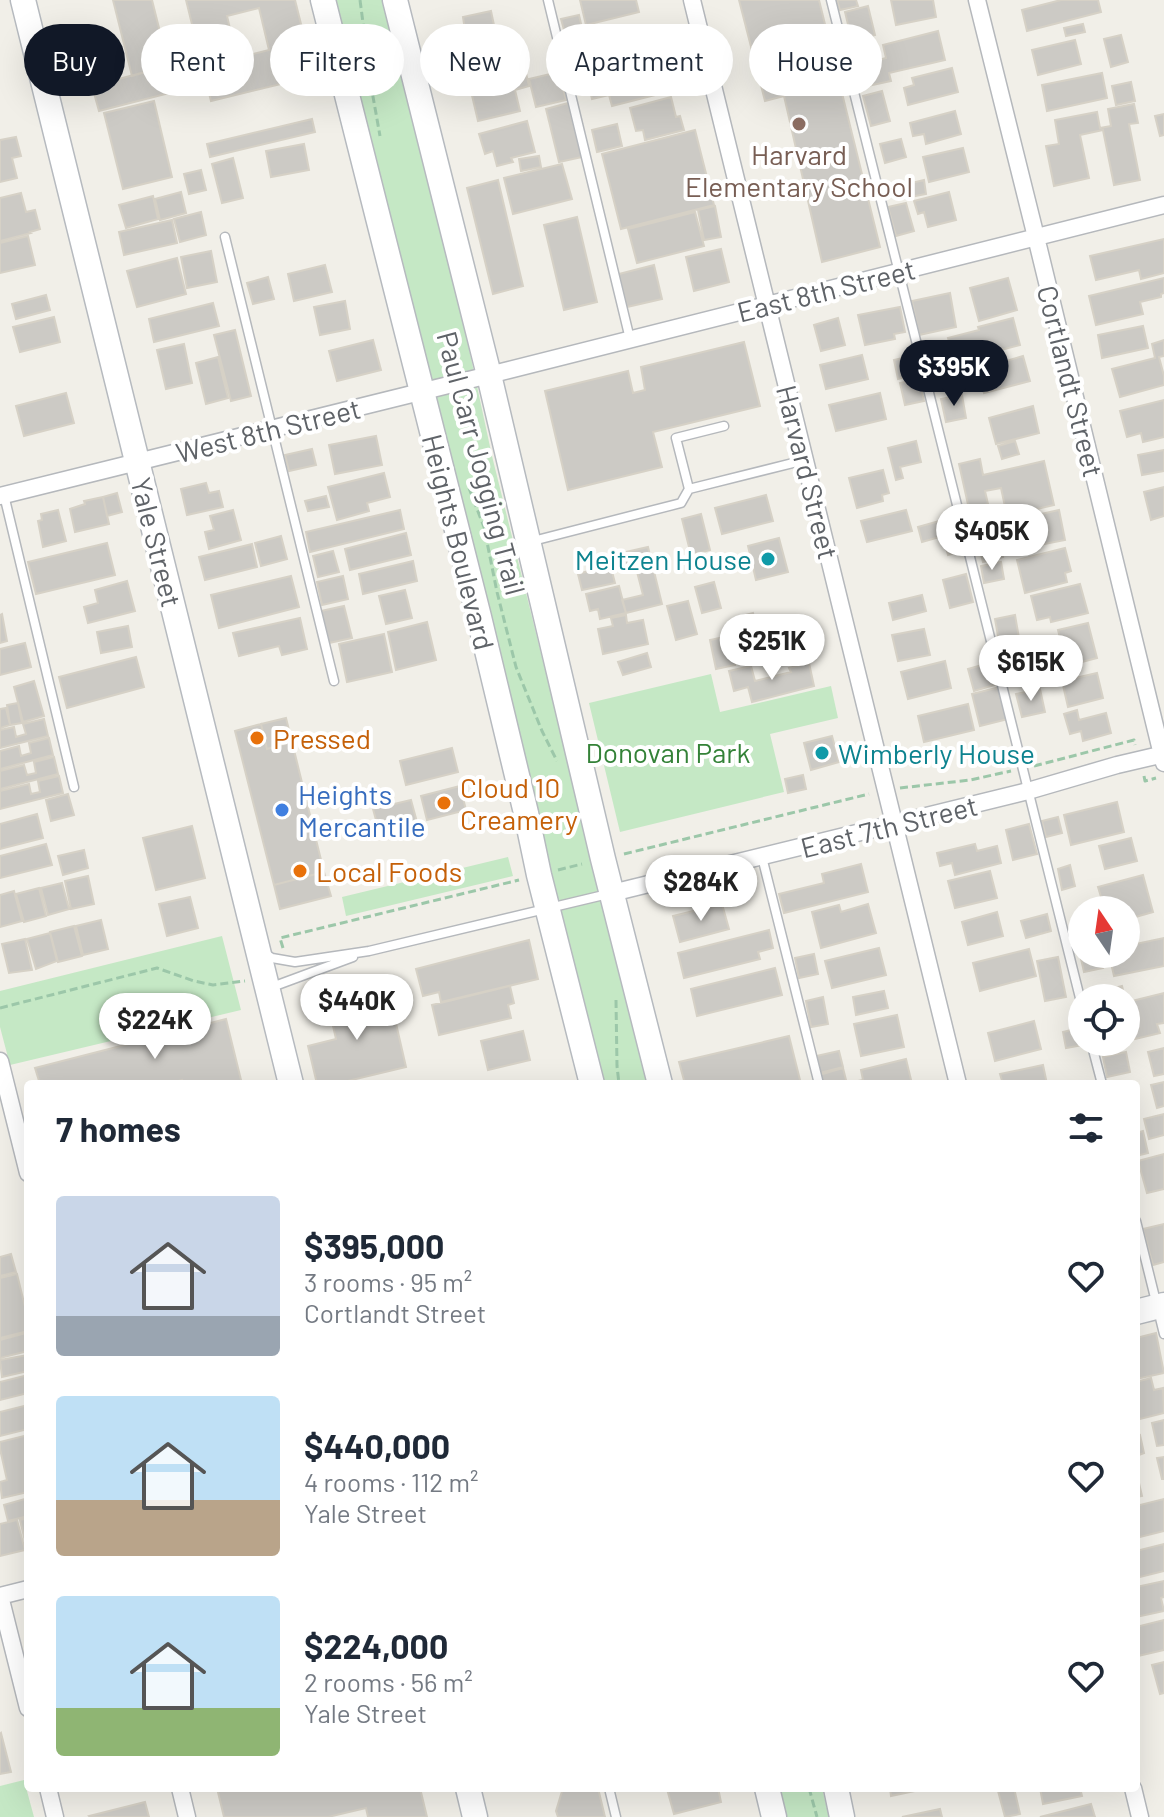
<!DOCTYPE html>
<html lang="en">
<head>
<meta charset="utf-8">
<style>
	body { margin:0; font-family:Barlow,sans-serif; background:#f6f6f7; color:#1f2937; height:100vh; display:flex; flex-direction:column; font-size:30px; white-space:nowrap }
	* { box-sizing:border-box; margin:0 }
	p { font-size:26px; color:#747a83 }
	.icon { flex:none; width:44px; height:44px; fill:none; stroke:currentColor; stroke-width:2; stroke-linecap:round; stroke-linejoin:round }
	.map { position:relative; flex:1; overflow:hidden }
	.drawer { position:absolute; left:24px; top:1080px; width:1116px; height:712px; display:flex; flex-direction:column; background:#fff; border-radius:8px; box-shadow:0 8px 32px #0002 }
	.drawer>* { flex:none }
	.hud { position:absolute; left:24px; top:24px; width:1116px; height:72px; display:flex; gap:16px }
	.needle { width:52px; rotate:347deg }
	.controls { position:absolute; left:1068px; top:896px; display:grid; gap:16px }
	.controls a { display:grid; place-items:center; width:72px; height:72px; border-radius:50%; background:#fff; box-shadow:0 8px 32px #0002; font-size:40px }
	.price { position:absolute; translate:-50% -68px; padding:0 18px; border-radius:28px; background:#fff; color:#222; font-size:26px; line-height:52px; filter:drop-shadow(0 2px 4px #0008) }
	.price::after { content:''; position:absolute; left:50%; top:48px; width:24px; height:18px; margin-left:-12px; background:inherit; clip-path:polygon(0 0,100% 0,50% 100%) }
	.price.active { background:#111827; color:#fff }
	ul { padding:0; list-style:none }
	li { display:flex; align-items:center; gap:24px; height:200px; padding:0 32px }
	li span { display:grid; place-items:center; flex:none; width:224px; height:160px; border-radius:8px; color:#555 }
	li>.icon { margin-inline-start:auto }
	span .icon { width:96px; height:96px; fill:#fffc; stroke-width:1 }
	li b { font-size:34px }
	h2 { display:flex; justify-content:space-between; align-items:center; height:96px; padding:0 32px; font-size:34px }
	.chip { padding:0 28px; border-radius:36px; background:#fff; box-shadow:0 8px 32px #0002; font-size:28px; line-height:72px }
	.chip.active { background:#111827; color:#fff }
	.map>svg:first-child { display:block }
</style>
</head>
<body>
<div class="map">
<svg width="1164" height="1817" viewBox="0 0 1164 1817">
	<rect width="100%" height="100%" fill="#f1efe8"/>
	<path fill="#c5e8c5" d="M335,0H384L448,251L492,456L648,1084H601Z
		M711,674L720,712L831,686L838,718L770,734L784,792L620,832L589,703Z
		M508,857L513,876L346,916L342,897Z
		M222,936L241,1010L10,1065L0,1027V991Z
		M24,1780L34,1817H0V1786Z
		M775,1788H822L829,1817H782Z"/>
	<path fill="#cccac5" stroke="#d6d1c6" stroke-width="2" fill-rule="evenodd" d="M113,0H152L165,52L145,58L149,71L132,76Z
		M186,0H295L314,76L211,101ZM259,8L269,50L237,58L227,16Z
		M580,0H636L639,12L586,25Z
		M739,0H819L880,247L822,262L784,96L765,101Z
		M837,0H856L858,6L840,10Z
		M891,0H933L936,17L896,25Z
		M1061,0H1098L1101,12L1027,31L1022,10Z
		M868,6L875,35L852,41L845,12Z
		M491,11L495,30L507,28L510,46L453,57L450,40L466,37L463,17Z
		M579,15L583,32L566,37L561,19Z
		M1083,24L1085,32L1066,36L1064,28Z
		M643,26L650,52L603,63L597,38Z
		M938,31L945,60L889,73L891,81L863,87L855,57L865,55L867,63L886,58L883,45Z
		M1121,35L1128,62L1111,67L1104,39Z
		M1075,40L1081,64L1038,75L1032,50Z
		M167,52L177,91L99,111L92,86L149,71L145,58Z
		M522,56L529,86L515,90L520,111L478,121L466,70Z
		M583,58L586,74L572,76L569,61Z
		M655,61L663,93L612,106L609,95L592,99L587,78Z
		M952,68L958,92L908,105L904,88L914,85L912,78Z
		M559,72L566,100L536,107L529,79Z
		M1102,73L1107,98L1047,111L1042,85Z
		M1131,82L1135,101L1116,105L1112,86Z
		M882,91L890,121L871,126L863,96Z
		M671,97L676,117L680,116L684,130L645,140L643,130L636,131L630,108Z
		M154,101L172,177L123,189L104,113Z
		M568,103L582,157L559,162L546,109Z
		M1134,104L1138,123L1129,124L1140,180L1114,185L1103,130L1080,135L1089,178L1054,186L1046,146L1059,144L1055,120L1097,112L1100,128L1111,126L1108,109Z
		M955,111L961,134L926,144L924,134L913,136L910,123Z
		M1164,114V135L1160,136L1155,116Z
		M312,119L315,132L210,157L207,144Z
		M527,121L535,152L511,158L513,162L497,166L493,151L485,154L479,134Z
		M617,124L622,146L597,152L592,130Z
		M695,130L714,205L621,229L602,154Z
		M16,137L21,156L12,158L17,178L0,182V140Z
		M901,139L906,157L885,163L880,144Z
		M304,144L309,170L271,177L266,151Z
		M963,148L969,172L929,182L923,157Z
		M539,156L541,167L521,171L519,159Z
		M233,158L243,198L222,203L212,164Z
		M562,164L572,199L513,214L504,178Z
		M201,170L206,190L189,194L184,174Z
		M498,180L523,286L493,294L467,188Z
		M924,180L926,194L905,198L903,185Z
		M181,192L186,213L160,220L155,199Z
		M949,192L956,220L928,227L924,212L918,214L914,201Z
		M21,193L26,212L35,210L40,229L30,232L31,233L0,241V198Z
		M153,196L158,219L126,228L119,205Z
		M906,203L914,231L896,236L888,207Z
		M715,206L721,237L704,240L698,210Z
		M201,212L206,235L180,242L174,219Z
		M695,212L704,246L637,263L628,229Z
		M577,217L597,302L564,310L544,225Z
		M172,220L177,243L124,255L119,232Z
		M28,236L35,265L0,273V243Z
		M1164,239V273L1141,279L1139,270L1096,280L1090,256Z
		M721,249L729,282L694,291L686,257Z
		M211,251L217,282L187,288L181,257Z
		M177,258L186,294L137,307L127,271Z
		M325,265L332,292L294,301L288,274Z
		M654,265L662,299L627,307L619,274Z
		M268,277L274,299L253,304L247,283Z
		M1008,278L1017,310L979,321L970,288Z
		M1164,278V293L1161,294V297L1140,302L1143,314L1096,325L1089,296Z
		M950,293L956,327L919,335L912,301Z
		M46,295L50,310L16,319L12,304Z
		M345,301L350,329L320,335L314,307Z
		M213,303L219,326L154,342L149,319Z
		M900,307L905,332L894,334L895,339L865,345L858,315Z
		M54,317L60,342L20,352L13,327Z
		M838,318L845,345L821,351L814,325Z
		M1013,318L1020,345L955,362L948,338L979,330L978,327Z
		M1143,326L1148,348L1102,358L1098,335Z
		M235,330L251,396L231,401L214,335Z
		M373,340L381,370L337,381L329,351Z
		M1164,340V356L1159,357L1164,376V385L1120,397L1112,369L1155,358L1152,344Z
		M744,342L760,406L653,432L662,467L568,490L545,391L628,371L633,393L645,390L641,367Z
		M184,344L192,383L166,389L157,350Z
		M949,346L954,364L932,371L926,352Z
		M862,355L868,379L826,389L820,365Z
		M911,356L916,374L898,379L894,360Z
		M1023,356L1030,381L984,393L978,369Z
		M218,357L228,398L206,404L196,363Z
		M919,379L924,401L905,405L900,383Z
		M66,393L74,423L24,436L16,406Z
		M880,393L886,419L836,431L829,405Z
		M962,395L966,418L946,422L941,399Z
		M1164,400V437L1143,442L1141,433L1127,437L1120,411Z
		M1033,406L1039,433L996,444L989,418Z
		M376,436L382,465L335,474L329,445Z
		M916,441L921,462L900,467L903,478L896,480L888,448Z
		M1015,441L1019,454L1002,459L998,446Z
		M312,449L316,465L289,471L285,455Z
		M1164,450V471L1142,475L1138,455Z
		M980,459L983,475L1044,461L1054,505L1007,516L1001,488L985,491L988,504L969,509L959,464Z
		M883,470L889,493L882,495L883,501L857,508L849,478Z
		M384,473L390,497L367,503L369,511L337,520L328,487Z
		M206,483L209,493L219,491L223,507L187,515L181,489Z
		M1164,487V516L1151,520L1144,492Z
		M117,493L122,512L107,516L103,497Z
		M766,495L773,521L722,534L715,508Z
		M326,496L329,507L308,511L305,501Z
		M103,497L109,524L75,532L70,509L85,504L84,501Z
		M58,510L66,541L43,547L38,521L42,520L41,514Z
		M233,510L241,540L209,549L205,532L214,530L210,516Z
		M400,510L404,529L310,552L306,532Z
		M906,510L912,531L867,542L861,521Z
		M1059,510L1065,540L1039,545L1032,516Z
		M701,514L710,550L691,555L682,519Z
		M950,518L959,552L948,555L943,536L922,542L918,527Z
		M994,524L1003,557L983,562L974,529Z
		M406,533L411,555L350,570L345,549Z
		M281,536L287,559L261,566L255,543Z
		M779,538L788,572L756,580L748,546Z
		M107,543L115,575L36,594L28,562Z
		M252,544L257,567L205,580L199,557Z
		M648,547L662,604L626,613L622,600L643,595L635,564L612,570L608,556Z
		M1065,548L1071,571L1065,573L1067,582L1025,593L1017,560Z
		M333,551L339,572L318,577L313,556Z
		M608,556L615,583L582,590L578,574L592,570L590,561Z
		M413,561L417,581L363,594L359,574Z
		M1001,562L1004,579L984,583L981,566Z
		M966,574L973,602L950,608L943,580Z
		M291,576L299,607L219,628L211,595Z
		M343,576L348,599L322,605L317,582Z
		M127,581L135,611L88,623L84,607L98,603L95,590Z
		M714,582L721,608L702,613L695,587Z
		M1080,584L1088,613L1051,622L1050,617L1037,620L1031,596Z
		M619,586L626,613L600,619L598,609L590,611L586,594Z
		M405,590L412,618L386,624L379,596Z
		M922,595L926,611L893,620L889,603Z
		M688,601L697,634L676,640L667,606Z
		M344,606L352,638L329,643L321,611Z
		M753,613L756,627L804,616L809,635L798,637L799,643L754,654L751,640L734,645L731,632L737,631L734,618Z
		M2,614L7,641L0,643V615Z
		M626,615L627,623L643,620L648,644L603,654L598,629L613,626L611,618Z
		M1015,615L1019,638L999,642L995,619Z
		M300,618L307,649L282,655L279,646L239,656L233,633Z
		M427,622L436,660L396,670L388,632Z
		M1088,623L1097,658L1040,673L1035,653L1062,646L1058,630Z
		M128,626L132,647L101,653L97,632Z
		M924,629L930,655L898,661L892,635Z
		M384,634L392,672L347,682L339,644Z
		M729,636L735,665L716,669L710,640Z
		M1020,639L1026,662L1005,667L1000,644Z
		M25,643L31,667L0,675V649Z
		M647,653L651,667L623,675L618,662Z
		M136,657L144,687L67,708L59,677Z
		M945,661L951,688L908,699L901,672Z
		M993,662L998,684L974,691L968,669Z
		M809,663L814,686L752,702L748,687L734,691L729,671L751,666L755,681L791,672L789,668Z
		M1097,673L1103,698L1068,707L1062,681Z
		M34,681L44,716L23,722L14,687Z
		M1000,687L1008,719L980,726L972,694Z
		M1040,689L1045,712L1022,717L1016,694Z
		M18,703L22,723L10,725L7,705Z
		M968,704L974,730L924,742L918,716Z
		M6,708L10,725L0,728V709Z
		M1077,710L1079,720L1106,713L1111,733L1083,741L1081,731L1070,734L1064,714Z
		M286,718L292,742L267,749L261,724Z
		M44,719L48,736L0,748V730L14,727L16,737L26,734L23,724Z
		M261,724L267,749L292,742L324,872L274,885L235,731Z
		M832,736L839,762L811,770L804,743Z
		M49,738L53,755L0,769V751L19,746L21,756L31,753L29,743Z
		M452,748L458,772L406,785L400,761Z
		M54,757L58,774L0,789V771L24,765L27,775L36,773L34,762Z
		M803,775L806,789L788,793L785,779Z
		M59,776L63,793L0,809V791L29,784L31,794L40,792L38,781Z
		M460,786L466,810L427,820L421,796Z
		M68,794L74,815L51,821L46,800Z
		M411,800L417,822L379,831L373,809Z
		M1117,802L1124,832L1071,845L1064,815Z
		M37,814L43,838L0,849V824Z
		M1058,817L1062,833L1046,837L1042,821Z
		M1029,824L1037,854L1013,860L1006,830Z
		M192,826L205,878L156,890L143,838Z
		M1131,838L1137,861L1105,869L1099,846Z
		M46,844L52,865L0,878V856Z
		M975,844L977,851L997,846L1001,863L955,875L952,863L940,866L937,853Z
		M84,850L88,868L63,875L58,856Z
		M861,864L868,892L784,913L779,894L824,883L822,874Z
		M1070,865L1075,886L1062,890L1058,869Z
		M990,871L997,898L955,908L948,881Z
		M324,872L331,896L280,909L274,885Z
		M1143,875L1153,912L1132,918L1136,932L1126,935V910H1105L1098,887Z
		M88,876L94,904L71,909L65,881Z
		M62,883L69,909L48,915L41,888Z
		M39,888L46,916L24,922L16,894Z
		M14,891L22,921L0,927V895Z
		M190,897L198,928L167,936L159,904Z
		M722,904L729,929L680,942L673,916Z
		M868,904L876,933L821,948L812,912L839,905L841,912Z
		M997,912L1003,936L968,945L962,922Z
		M1047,914L1051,931L1026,938L1021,921Z
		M101,920L108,949L83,955L76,926Z
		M1082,925V945H1078L1074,926Z
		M74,926L82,956L58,962L50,932Z
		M769,930L773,948L758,952L760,959L684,978L678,953Z
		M50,933L57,961L36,969L27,939Z
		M1164,938V966L1114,976L1109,954H1126V946Z
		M25,939L32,970L9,973L2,944Z
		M529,940L538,979L441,1002L439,992L423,996L416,969Z
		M879,948L886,975L832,988L825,961Z
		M1029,949L1036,976L980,991L973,963Z
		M1082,949V954H1100L1103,968L1084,972L1079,950Z
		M814,954L818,974L799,978L795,958Z
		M1058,957L1066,997L1045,1001L1037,961Z
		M775,968L782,995L697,1016L691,989Z
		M350,985L357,1014L392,1006L406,1067L335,1084H317L308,1046L336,1039L325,991Z
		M510,986L514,1003L508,1005L511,1018L439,1035L432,1005Z
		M1122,986L1125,998H1089L1088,995Z
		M884,991L888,1008L856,1015L853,997Z
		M1164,993V1023L1157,1024L1160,1033L1135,1039L1131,1022L1137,1021L1132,1001Z
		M823,997L828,1024L811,1027L806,1001Z
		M897,1015L904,1047L861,1056L854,1024Z
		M226,1019L242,1084H183L182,1080L174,1082L175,1084H40L35,1068Z
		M1034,1021L1041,1049L995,1061L988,1033Z
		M1079,1028L1083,1045L1066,1048L1063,1032Z
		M523,1031L530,1060L488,1070L481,1041Z
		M789,1036L801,1084H685L679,1062Z
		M1164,1048V1074L1154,1076L1148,1052Z
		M839,1051L843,1067L816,1074L812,1057Z
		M1126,1052L1130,1072L1107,1077L1103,1057Z
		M906,1059L912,1084H854L853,1082L863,1080L861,1070Z
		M1043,1065L1047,1084H1003L1000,1074Z
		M843,1068L847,1084H821L819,1075Z
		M1164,1082V1106L1157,1108L1151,1085Z
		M1164,1114V1135L1149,1139L1144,1119Z
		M1143,1131L1148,1153L1136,1156V1133Z
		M1164,1154V1189L1147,1193L1138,1161Z
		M1164,1224V1262L1153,1265L1143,1229Z
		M11,1254L16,1272L0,1276V1257Z
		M17,1274L28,1319V1331L0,1338V1278Z
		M26,1333L28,1351L0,1358V1340Z
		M1156,1333L1164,1373L1136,1379V1338Z
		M28,1355V1371L2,1377L0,1360Z
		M28,1375V1393L0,1400V1382Z
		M1151,1378L1154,1390L1163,1388L1164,1413L1136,1420V1382Z
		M28,1405V1429L0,1436V1412Z
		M1164,1420V1445L1157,1446L1152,1423Z
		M28,1435V1492L2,1498L0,1482L7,1480L0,1449V1442Z
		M1140,1435L1144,1453L1136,1456V1436Z
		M1164,1457V1479H1162L1157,1458Z
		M1136,1470L1142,1496L1136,1497Z
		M28,1498V1516L8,1521L4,1505Z
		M1164,1499V1531L1136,1538V1506Z
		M28,1518V1550H27L20,1520Z
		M17,1520L25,1550L0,1556V1524Z
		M1164,1544V1571L1136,1578V1551Z
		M1164,1581V1597L1161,1598L1164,1611L1136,1617V1587Z
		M1164,1620V1650L1138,1656L1136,1646V1627Z
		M1164,1662V1693L1160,1694L1152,1665Z
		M1,1733L11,1772L0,1774V1734Z
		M217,1788H420L427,1817H368L366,1808L328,1817H224Z
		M563,1788H598L605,1817H558L556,1811Z
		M718,1788L721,1802L674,1814L667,1789Z
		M890,1788H929L891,1796Z
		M1008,1788H1014L1020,1814L1005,1817L998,1791Z
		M1040,1788H1080L1082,1796L1043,1804Z
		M145,1802L149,1817H90L89,1816Z
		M1091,1804L1095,1817H1040Z
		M940,1809L942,1817H902Z"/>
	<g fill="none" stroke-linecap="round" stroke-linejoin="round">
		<g stroke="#b5b8bc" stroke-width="11">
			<path id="service" d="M548,0L630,339
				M831,0L1082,1006
				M225,237L334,681
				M689,489L676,438L724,426
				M4,495L74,787
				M529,542L681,503L689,489L805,460
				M762,857L819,1084
				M263,952L272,958L295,962L369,951L608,894
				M272,987L353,957
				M1091,1042L1102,1084
				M1136,1221L1164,1334
				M609,1788L616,1817"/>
		</g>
		<g stroke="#b5b8bc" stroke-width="19">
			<path id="minor" d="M692,0L958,1084
				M977,0L1036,237L1164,763
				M0,496L509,370L1164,205
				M612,893L1028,791L1117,765L1164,754
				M0,1061L28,1173
				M0,1596L28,1708
				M0,1596L28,1589
				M48,1788L55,1817
				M180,1788L187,1817
				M1133,1788L1140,1817"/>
		</g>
		<g stroke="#b6babf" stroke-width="27">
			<path id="secondary" d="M23,0L291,1084
				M323,0L479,617L526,813L539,875L592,1084
				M395,0L489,375L603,859L660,1084
				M1136,1312L1164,1305
				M468,1788L475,1817
				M767,1788L774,1817
				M836,1788L842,1817"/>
		</g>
		<path stroke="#9cc7a9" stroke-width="3" stroke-dasharray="8 4" stroke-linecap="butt" d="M360,0L372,91L380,136
			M469,488L484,527L497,592L516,667L542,731L557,761
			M1034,766L1134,740L1135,745
			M1144,776L1145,781L1156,778
			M900,788L970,780L1011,771
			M624,854L869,794
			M558,870L582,864
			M283,948L280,938L519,880
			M616,1000L617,1066L619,1084
			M0,1008L157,968L194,981L213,985L245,981
			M809,1788L817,1817"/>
		<use href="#service" stroke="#fff" stroke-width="8"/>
		<use href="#minor" stroke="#fff" stroke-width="16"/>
		<use href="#secondary" stroke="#fff" stroke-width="24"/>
	</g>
	<circle fill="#8d6e63" stroke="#fff" stroke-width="3" cx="799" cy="124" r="8"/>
	<g fill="#0f9aa8" stroke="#fff" stroke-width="3">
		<circle cx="768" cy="559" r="8"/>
		<circle cx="822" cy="753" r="8"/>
	</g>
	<g fill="#e8710a" stroke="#fff" stroke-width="3">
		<circle cx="257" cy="738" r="8"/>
		<circle cx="444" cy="803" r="8"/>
		<circle cx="300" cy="871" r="8"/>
	</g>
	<circle fill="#3f7fe0" stroke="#fff" stroke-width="3" cx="282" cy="810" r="8"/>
	<g text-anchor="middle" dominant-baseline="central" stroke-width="8" stroke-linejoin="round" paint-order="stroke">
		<g font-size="28" fill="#785e54" stroke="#fff">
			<text x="799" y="154">Harvard<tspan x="799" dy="32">Elementary School</tspan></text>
		</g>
		<g font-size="28" fill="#5f6368" stroke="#fff">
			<text transform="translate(826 290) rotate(-14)">East 8th Street</text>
			<text transform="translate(1071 381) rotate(76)">Cortlandt Street</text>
			<text transform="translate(268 430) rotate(-14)">West 8th Street</text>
			<text transform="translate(482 463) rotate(75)">Paul Carr Jogging Trail</text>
			<text transform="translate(808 472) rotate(76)">Harvard Street</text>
			<text transform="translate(157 542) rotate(76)">Yale Street</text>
			<text transform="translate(459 542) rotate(76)">Heights Boulevard</text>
			<text transform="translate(889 826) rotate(-14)">East 7th Street</text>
		</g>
		<g font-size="28" fill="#0d838f" stroke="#fff" text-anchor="end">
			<text x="752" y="559">Meitzen House</text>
			<text x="838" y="753" text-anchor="start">Wimberly House</text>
		</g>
		<g font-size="28" fill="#c56008" stroke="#fff" text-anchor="start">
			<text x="273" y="738">Pressed</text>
			<text x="460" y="787">Cloud 10<tspan x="460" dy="32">Creamery</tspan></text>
			<text x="316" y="871">Local Foods</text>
		</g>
		<g font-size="28" fill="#348238" stroke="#fff">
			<text x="668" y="752">Donovan Park</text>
		</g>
		<g font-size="28" fill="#366cbe" stroke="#fff" text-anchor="start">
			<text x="298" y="794">Heights<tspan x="298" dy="32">Mercantile</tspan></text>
		</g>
	</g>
</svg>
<div class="controls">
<a><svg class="needle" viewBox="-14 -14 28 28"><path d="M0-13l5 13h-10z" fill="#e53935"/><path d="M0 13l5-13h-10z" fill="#747a83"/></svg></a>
<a><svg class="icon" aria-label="locate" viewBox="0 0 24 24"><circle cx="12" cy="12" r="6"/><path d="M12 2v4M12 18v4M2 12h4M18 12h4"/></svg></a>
</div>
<b class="price active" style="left:954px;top:408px">$395K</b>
<b class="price" style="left:992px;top:572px">$405K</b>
<b class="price" style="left:772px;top:682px">$251K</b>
<b class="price" style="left:1031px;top:703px">$615K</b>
<b class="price" style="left:701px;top:923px">$284K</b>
<b class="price" style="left:357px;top:1042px">$440K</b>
<b class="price" style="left:155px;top:1061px">$224K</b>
<div class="hud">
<a class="chip active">Buy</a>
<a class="chip">Rent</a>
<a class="chip">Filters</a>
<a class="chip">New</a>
<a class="chip">Apartment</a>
<a class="chip">House</a>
</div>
<section class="drawer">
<h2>7 homes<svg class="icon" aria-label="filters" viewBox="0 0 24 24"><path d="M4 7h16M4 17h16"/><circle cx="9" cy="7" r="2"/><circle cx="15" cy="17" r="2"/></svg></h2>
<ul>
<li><span style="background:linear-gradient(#c9d6e8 75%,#9aa5b1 0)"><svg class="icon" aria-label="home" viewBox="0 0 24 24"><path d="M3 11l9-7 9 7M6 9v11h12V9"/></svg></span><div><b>$395,000</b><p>3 rooms · 95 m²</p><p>Cortlandt Street</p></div><svg class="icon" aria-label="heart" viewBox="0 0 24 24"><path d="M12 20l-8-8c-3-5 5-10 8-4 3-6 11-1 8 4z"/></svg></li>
<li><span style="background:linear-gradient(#bfe0f5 65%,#b9a48a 0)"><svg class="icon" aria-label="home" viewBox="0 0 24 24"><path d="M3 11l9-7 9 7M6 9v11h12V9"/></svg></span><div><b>$440,000</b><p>4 rooms · 112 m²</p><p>Yale Street</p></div><svg class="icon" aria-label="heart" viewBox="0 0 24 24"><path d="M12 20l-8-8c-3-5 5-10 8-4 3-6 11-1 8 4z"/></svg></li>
<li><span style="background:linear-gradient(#bfe0f5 70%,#8fb573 0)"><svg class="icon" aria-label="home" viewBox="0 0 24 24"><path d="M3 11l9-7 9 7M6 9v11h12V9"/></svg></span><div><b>$224,000</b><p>2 rooms · 56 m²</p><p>Yale Street</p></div><svg class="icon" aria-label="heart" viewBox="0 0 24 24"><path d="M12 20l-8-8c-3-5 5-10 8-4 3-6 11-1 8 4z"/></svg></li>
</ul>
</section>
</div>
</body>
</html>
